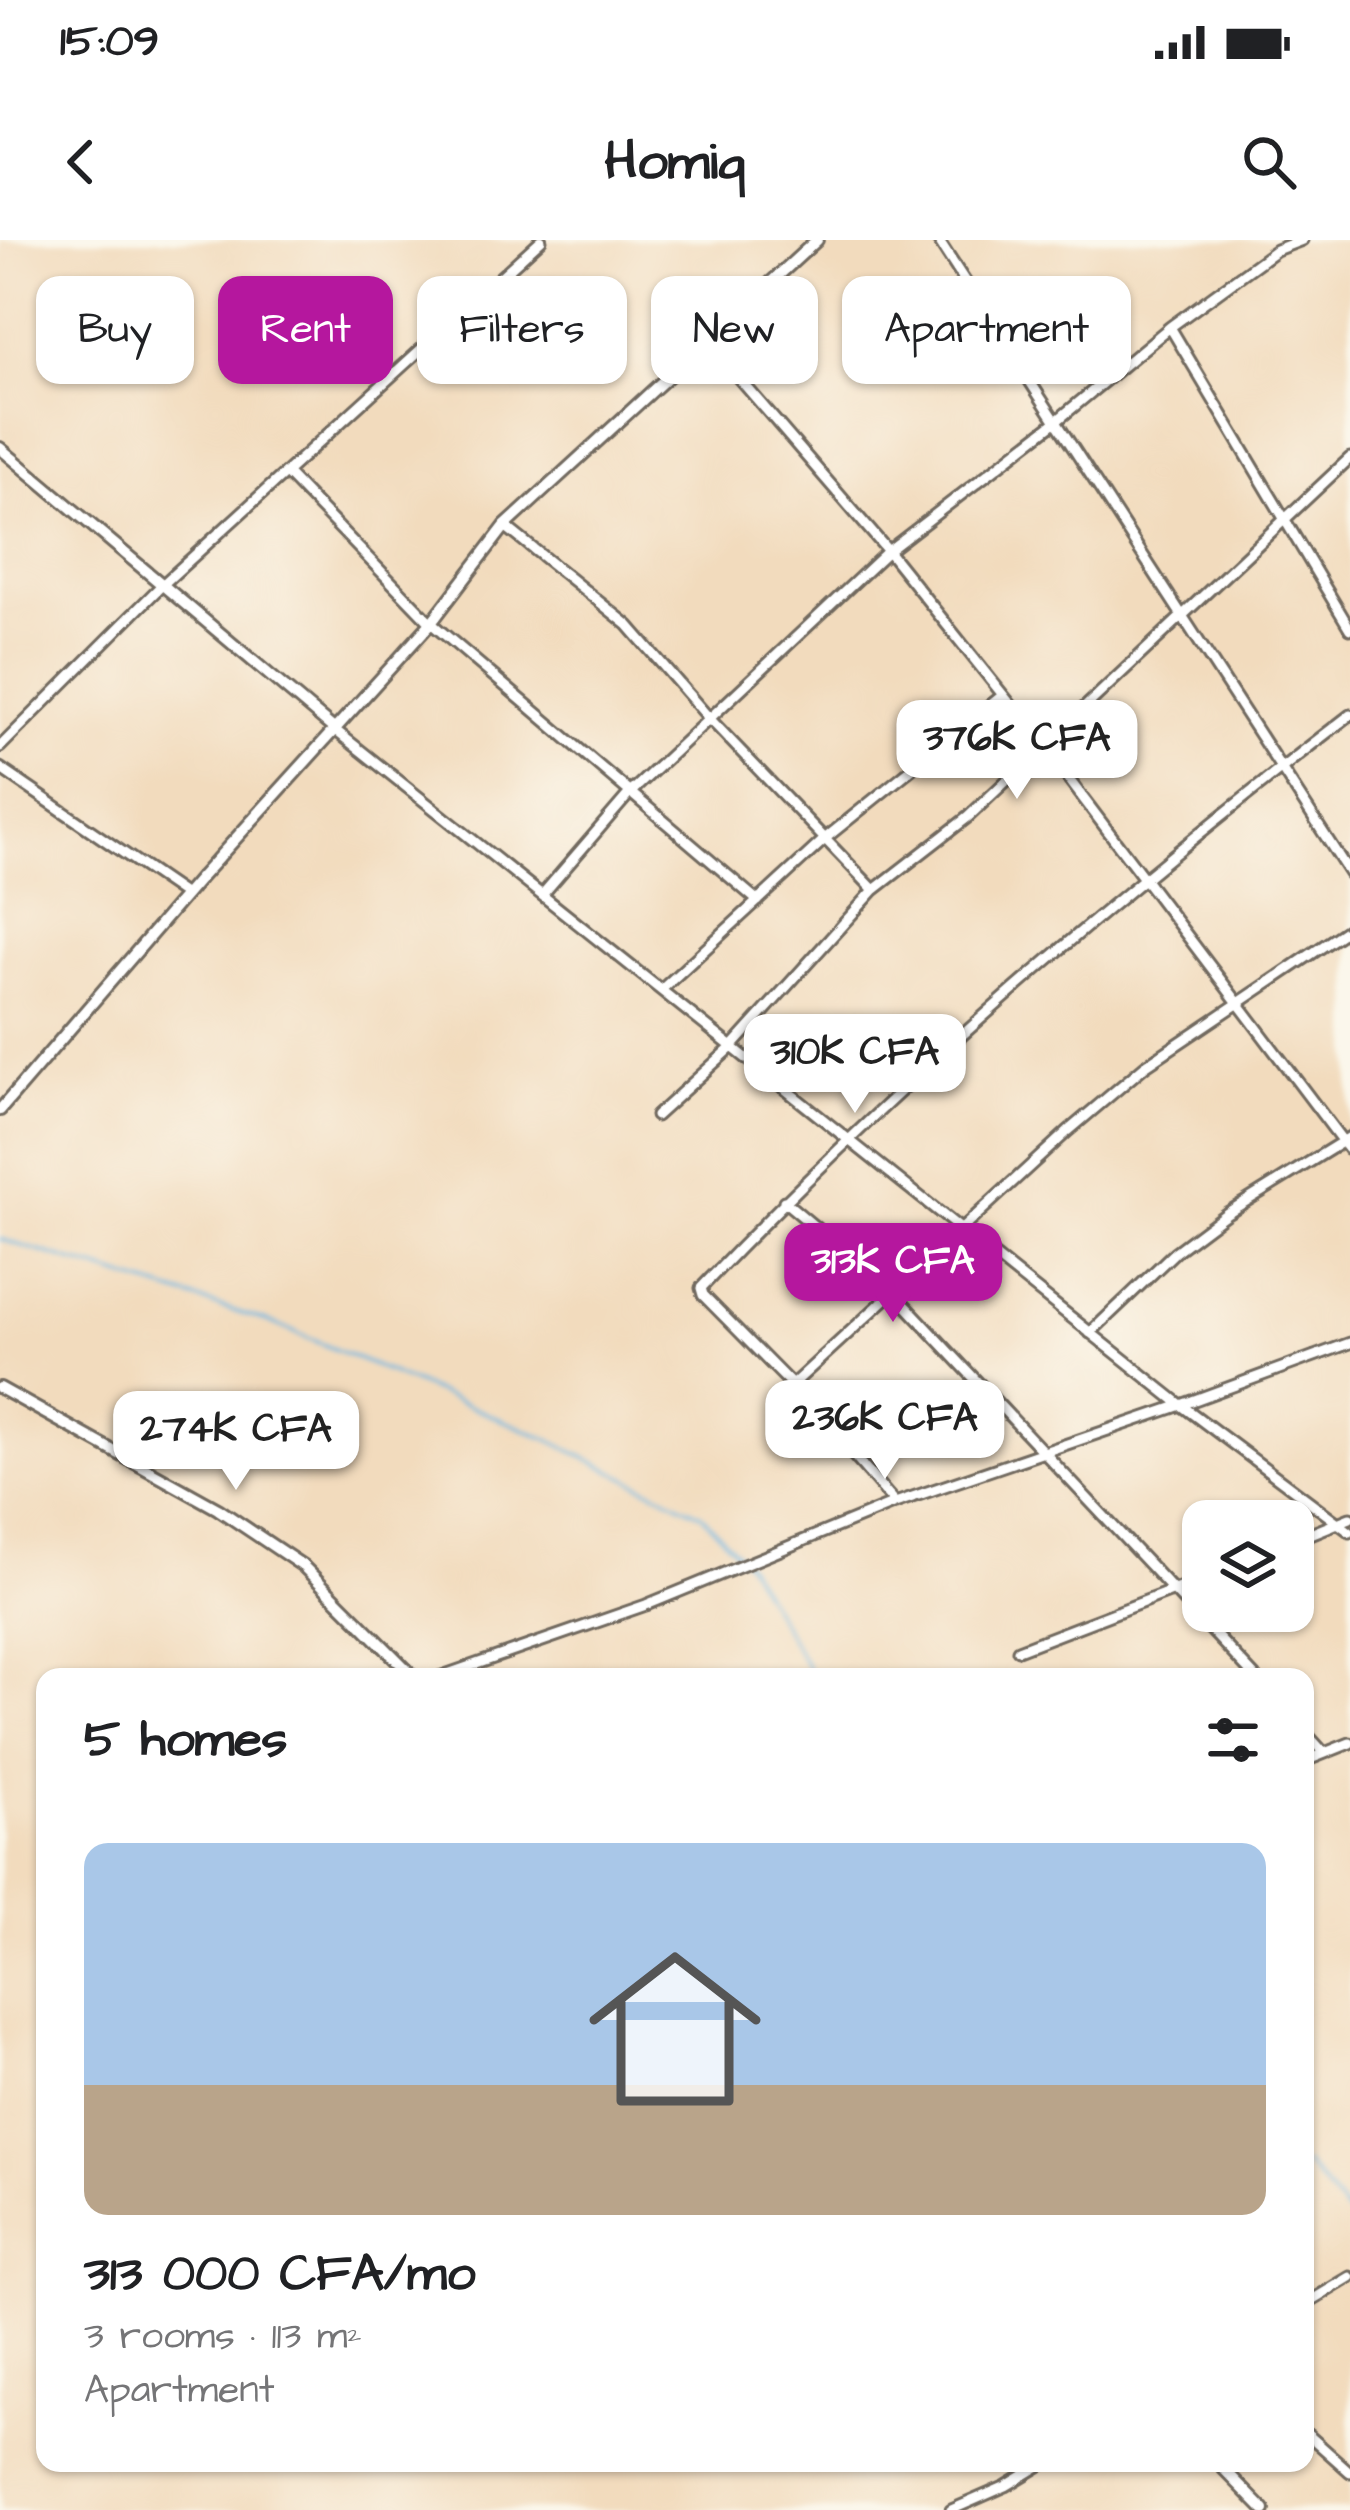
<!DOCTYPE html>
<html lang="en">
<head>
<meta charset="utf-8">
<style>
	body { margin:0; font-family:"Architects Daughter",sans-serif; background:#f6f6f6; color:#202124; height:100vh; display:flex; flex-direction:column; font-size:45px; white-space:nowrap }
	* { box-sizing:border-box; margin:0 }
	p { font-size:39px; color:#757577 }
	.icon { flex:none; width:66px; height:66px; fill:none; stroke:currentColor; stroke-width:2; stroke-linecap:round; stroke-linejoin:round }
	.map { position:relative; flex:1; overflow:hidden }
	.drawer { position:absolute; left:36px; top:1428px; width:1278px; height:804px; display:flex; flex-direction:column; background:#fff; border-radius:24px; box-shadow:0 3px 9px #0004 }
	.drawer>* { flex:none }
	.top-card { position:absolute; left:36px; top:36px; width:1278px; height:108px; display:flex; gap:24px }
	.fabs { position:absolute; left:1182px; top:1260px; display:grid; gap:24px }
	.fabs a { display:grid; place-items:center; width:132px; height:132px; border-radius:24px; background:#fff; box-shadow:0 3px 9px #0004; font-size:60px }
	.price { position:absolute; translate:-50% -102px; padding:0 27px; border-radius:24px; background:#fff; color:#222; font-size:39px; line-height:78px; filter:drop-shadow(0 3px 6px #0008) }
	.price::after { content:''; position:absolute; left:50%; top:72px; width:36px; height:27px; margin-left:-18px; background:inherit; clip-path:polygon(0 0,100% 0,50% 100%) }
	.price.current { background:#b5179e; color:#fff }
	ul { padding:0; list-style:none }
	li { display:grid; align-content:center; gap:24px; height:636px; padding:0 48px }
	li+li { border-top:3px solid #e0e0e0 }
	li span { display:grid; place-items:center; height:372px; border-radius:24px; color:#555 }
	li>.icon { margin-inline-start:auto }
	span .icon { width:216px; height:216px; fill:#fffc; stroke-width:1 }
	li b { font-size:51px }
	h2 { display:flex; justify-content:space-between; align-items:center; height:144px; padding:0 48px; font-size:51px }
	.chip { padding:0 42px; border-radius:24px; background:#fff; box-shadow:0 3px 9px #0004; font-size:42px; line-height:108px }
	.chip.current { background:#b5179e; color:#fff }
	.status { display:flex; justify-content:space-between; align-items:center; height:84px; padding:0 60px; background:#fff; direction:ltr }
	.status svg { height:33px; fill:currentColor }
	header { display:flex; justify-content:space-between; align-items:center; height:156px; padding:0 48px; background:#fff; font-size:54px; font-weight:700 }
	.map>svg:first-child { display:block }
</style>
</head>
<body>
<div class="status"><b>15:09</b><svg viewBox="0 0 49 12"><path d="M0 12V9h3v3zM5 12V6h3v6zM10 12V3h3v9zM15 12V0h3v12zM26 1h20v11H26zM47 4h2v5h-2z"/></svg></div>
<header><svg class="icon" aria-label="back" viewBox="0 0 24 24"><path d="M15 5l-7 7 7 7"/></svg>Homiq<svg class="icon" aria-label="search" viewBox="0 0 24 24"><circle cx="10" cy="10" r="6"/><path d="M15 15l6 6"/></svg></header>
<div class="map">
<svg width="1350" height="2270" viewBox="0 0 1350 2270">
	<rect width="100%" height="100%" fill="#fbf7ec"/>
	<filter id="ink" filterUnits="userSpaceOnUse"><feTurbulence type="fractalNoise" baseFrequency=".00833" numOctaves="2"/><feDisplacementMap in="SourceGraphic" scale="24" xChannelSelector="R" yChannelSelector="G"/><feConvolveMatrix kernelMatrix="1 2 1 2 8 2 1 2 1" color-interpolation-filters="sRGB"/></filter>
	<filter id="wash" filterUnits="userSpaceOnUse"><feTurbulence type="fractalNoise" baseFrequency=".004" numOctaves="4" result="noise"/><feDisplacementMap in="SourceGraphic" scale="48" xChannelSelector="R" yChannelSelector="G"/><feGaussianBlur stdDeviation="2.7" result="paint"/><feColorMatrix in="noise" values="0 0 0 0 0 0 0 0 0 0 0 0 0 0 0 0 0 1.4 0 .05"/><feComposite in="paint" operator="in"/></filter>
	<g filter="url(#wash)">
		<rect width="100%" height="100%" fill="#f2dbbd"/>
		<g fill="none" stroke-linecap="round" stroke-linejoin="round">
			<path stroke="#66b6e1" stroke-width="3" d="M0,999L270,1082L545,1198L702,1275L747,1324L813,1437
				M1305,1924L1350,1977"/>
		</g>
	</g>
	<g filter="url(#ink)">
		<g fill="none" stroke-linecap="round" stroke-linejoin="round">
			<g stroke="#71695e" stroke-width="15">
				<path id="minor" d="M938,0L1350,634
					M1170,87L1350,389
					M705,99L888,311L1043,505L1350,911
					M286,233L431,383L758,661
					M505,286L628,385L708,477L874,650
					M335,490L1181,1165L1350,1292
					M0,507L161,346L541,0
					M0,528L185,655
					M542,655L629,554L888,311L1054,183L1170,87L1276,10L1302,0
					M661,750L827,597L1003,455
					M656,876L732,807L874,650L968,577L1350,218
					M784,961L894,1053L1255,1437
					M1090,1093L1175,1012L1227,973L1350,897
					M792,1145L1068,891L1145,826L1350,688
					M895,1263L792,1145L703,1055L701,1048C901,838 1121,651 1350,475
					M1293,1301L1350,1278
					M1018,1410L1203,1339
					M439,1437L646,1365L895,1263L1181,1165L1350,1103
					M1305,1492L1324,1513
					M1305,1521L1350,1503
					M1305,2064L1350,2037
					M1305,2192L1350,2232
					M951,2270L1006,2246L1044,2223"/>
			</g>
			<g stroke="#71695e" stroke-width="16">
				<path id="tertiary" d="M0,208L335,490
					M0,870L200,638L431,383L505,286L817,0
					M0,1148L218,1269L303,1326L414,1437
					M1218,2223L1264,2270"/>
			</g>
			<use href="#minor" stroke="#fff" stroke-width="9"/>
			<use href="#tertiary" stroke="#fff" stroke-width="10"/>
		</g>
	</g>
</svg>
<div class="fabs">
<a><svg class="icon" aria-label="layers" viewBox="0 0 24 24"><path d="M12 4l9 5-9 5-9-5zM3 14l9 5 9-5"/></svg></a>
</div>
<b class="price" style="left:1017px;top:562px">376K CFA</b>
<b class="price" style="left:855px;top:876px">310K CFA</b>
<b class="price current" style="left:893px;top:1085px">313K CFA</b>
<b class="price" style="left:885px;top:1242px">236K CFA</b>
<b class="price" style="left:236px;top:1253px">274K CFA</b>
<div class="top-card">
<a class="chip">Buy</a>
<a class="chip current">Rent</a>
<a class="chip">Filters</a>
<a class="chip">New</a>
<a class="chip">Apartment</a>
</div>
<section class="drawer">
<h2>5 homes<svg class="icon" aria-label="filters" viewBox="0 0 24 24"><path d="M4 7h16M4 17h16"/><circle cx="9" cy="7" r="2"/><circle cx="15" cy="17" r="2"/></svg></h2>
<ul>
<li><span style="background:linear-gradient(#a9c7e8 65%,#b9a48a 0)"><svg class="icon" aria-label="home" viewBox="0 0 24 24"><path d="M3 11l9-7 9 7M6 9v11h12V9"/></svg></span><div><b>313 000 CFA/mo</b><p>3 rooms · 113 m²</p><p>Apartment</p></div></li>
</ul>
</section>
</div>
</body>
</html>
